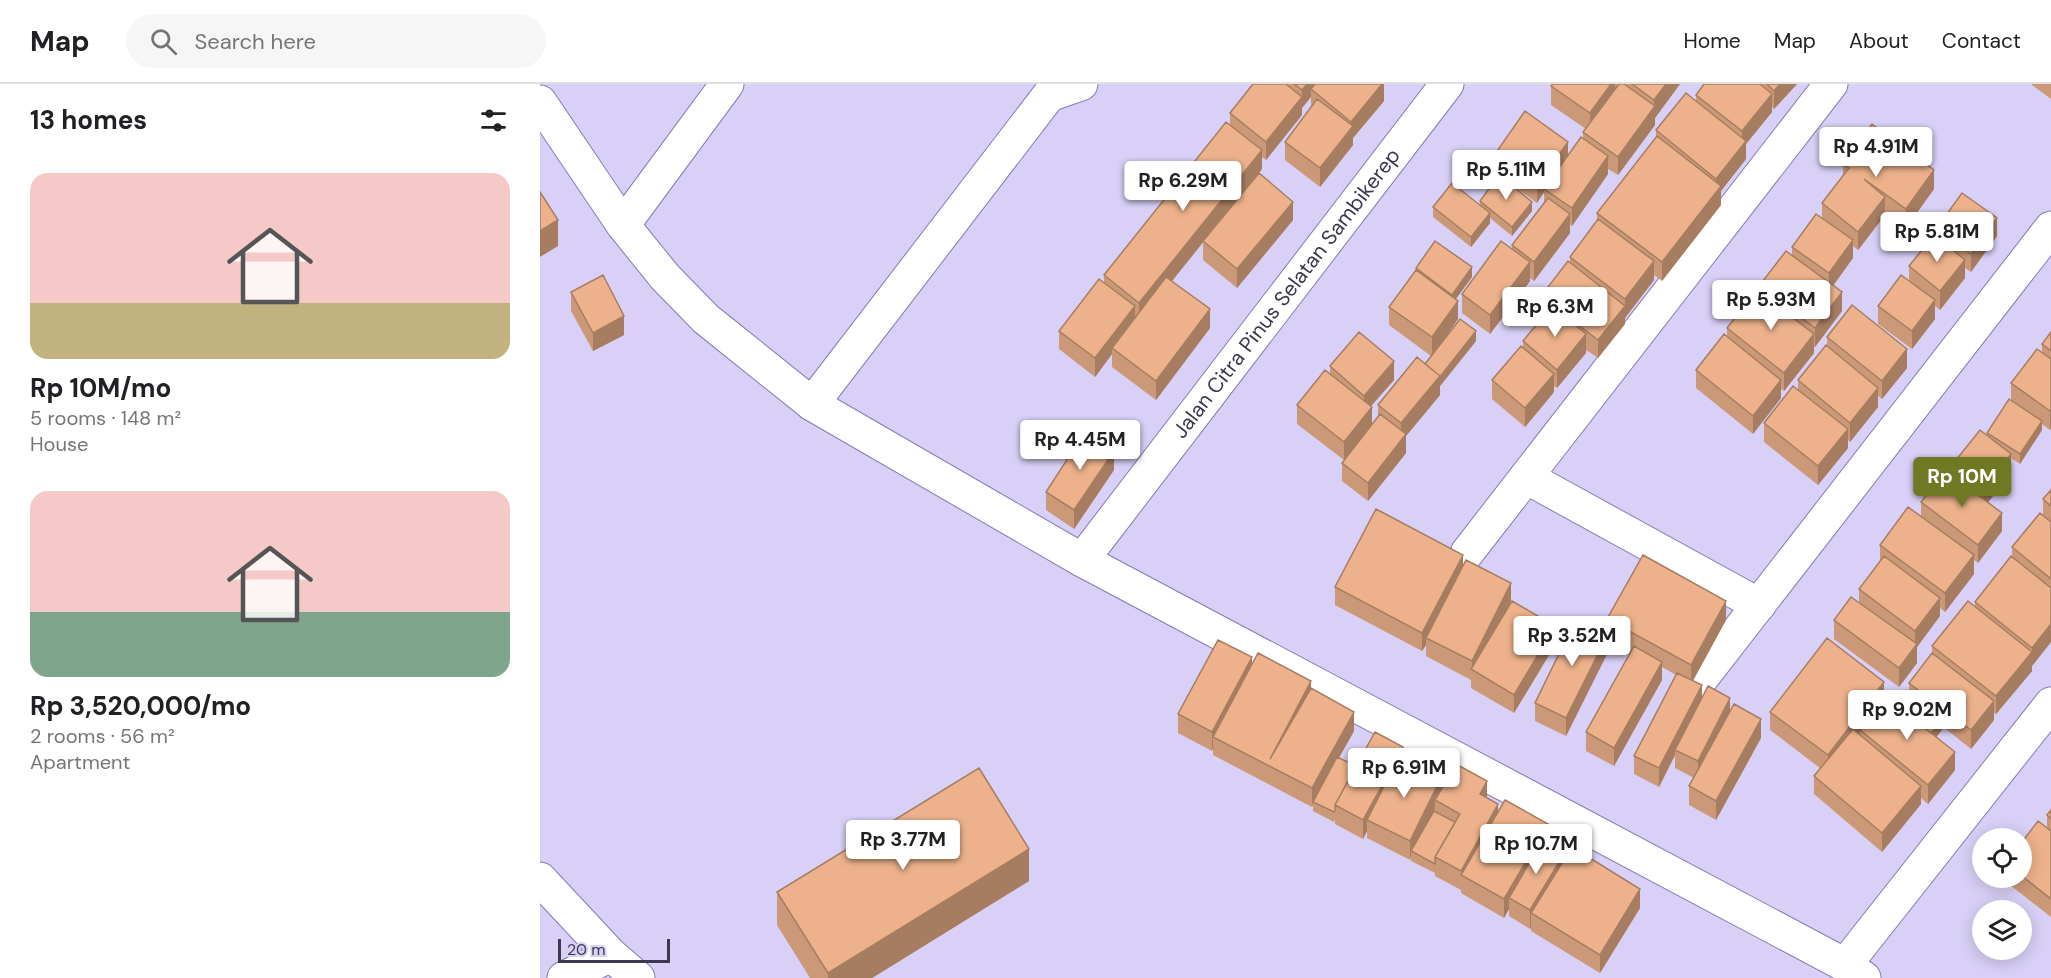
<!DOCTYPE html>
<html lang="en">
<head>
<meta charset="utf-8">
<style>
	body { margin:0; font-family:"DM Sans",sans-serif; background:#f6f6f6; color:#202124; height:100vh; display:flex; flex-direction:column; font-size:22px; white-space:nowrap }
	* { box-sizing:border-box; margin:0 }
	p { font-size:20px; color:#757577 }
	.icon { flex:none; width:33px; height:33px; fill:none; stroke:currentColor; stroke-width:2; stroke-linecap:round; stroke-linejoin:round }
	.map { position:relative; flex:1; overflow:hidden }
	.side { display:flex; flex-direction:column; background:#fff; width:540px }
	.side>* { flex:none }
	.fabs { position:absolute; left:1432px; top:744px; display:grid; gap:12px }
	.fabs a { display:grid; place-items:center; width:60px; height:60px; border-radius:50%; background:#fff; box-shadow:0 3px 15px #0003; font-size:30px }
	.scale { position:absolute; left:18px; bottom:15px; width:112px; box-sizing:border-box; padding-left:6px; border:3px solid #3d3750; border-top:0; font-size:16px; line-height:21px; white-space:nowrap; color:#3d3750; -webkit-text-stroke:4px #d8d0f6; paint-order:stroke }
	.price { position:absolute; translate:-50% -51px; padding:0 14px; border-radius:6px; background:#fff; color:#222; font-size:20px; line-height:39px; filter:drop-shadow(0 2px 3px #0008) }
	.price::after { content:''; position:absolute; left:50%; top:36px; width:18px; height:14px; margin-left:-9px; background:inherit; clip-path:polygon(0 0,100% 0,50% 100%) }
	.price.on { background:#6f7822; color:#fff }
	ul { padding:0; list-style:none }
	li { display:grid; align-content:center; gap:12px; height:318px; padding:0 30px }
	li span { display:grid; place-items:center; height:186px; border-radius:18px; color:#555 }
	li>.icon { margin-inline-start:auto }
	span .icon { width:108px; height:108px; fill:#fffc; stroke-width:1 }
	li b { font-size:26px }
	h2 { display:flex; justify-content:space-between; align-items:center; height:72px; padding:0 30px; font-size:26px }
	header { display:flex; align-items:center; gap:36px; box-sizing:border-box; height:84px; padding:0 30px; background:#fff; border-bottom:2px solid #e0e0e0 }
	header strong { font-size:28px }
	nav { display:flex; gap:33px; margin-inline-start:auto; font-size:21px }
	.search { width:420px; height:54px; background:#f6f6f6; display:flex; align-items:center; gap:15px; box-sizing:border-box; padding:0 21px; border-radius:33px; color:#757577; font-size:22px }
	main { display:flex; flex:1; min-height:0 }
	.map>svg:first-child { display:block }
</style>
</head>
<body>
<header>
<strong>Map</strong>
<div class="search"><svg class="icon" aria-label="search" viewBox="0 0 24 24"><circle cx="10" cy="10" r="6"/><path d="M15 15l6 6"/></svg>Search here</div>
<nav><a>Home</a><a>Map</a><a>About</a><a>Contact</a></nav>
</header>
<main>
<section class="side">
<h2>13 homes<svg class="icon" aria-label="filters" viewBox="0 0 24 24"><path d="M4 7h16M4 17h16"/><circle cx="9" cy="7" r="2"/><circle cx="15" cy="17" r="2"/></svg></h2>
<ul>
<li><span style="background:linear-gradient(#f6c9c9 70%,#c2b280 0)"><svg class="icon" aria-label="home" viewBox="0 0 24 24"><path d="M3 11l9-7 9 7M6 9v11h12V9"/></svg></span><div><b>Rp 10M/mo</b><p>5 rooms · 148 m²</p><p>House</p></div></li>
<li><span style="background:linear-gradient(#f6c9c9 65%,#7fa58c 0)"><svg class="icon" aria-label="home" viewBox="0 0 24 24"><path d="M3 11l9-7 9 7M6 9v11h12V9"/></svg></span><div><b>Rp 3,520,000/mo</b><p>2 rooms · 56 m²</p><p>Apartment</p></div></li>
</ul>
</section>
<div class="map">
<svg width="1511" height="894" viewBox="0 0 1511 894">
	<rect width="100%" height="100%" fill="#d8d0f6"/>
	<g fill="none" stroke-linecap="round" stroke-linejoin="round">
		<g stroke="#887ab3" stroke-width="35">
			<g id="minor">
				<path d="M0,18L83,141L125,193L166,235L272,320L542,476L1305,881L1324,894"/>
				<path d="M83,141L187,0"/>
				<path d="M272,320L509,11L541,0"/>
				<path d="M986,393L1219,521"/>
				<path d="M927,469L1291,0"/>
				<path id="s1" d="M542,476L907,0"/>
				<path d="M1151,608L1511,144"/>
				<path d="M0,795L71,871L98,894"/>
				<path d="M1305,881L1511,620"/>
				<path d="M24,894L71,871"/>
			</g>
		</g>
		<use href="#minor" stroke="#fff" stroke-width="33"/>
	</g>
	<path fill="#cc9978" d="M713,0H844V17L813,54V61L780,103L745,76V58L771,23V13L762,24V31L726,76L722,73V85L685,130L753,136L697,204L663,176V158L632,197L670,244L616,316L572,283V270L555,293L519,265V247L564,199V191L690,41V29Z
		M1013,0H1140L1115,34V41L1078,91L1068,85V90L1032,142L1030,141V149L994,197L990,194V197L950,250L922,229V210L972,165V161L1004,118V108L997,119L961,93L992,127L972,152L950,134V139L931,163L893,133V123L940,121V117L959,92L955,88V70L1028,71L1043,55V48L1046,45L1011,21V2Z
		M1164,0H1257L1234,25L1232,23V28L1206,60V75L1181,107V121L1122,197L1114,191V196L1085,234V240L1058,274L1046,266V269L1017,304L1014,302V308L985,343L952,315V296L983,264V257L1003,233L1001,231V212L1030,178V173L1057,137V129L1116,53V46L1156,17V11Z
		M1492,0H1511V15L1492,1Z
		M1303,80L1394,105L1366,144L1345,129V131L1318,166L1313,162V174L1293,202L1302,227L1275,263L1274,262V269L1244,307L1241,305V314L1213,350L1156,304V286L1187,253V244L1219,208V202L1252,172V163L1282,134V119L1303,92Z
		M1396,145L1457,152L1431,188L1425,184V194L1400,226L1395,222V235L1372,265L1338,240V222L1369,197V182L1396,152Z
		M876,184L932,193L916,215L918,235L897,265L936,257L900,302V311L866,352V369L828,417L802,397V379L804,376L757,340V321L790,290V282L854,296L831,322L832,340L838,332V321L885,280L891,272L849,241V223L876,187Z
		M31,208L84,251L53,267L31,227Z
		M1511,248V344L1510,346L1502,340V346L1480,380L1471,374V389L1448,418L1462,447L1438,479L1434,476V490L1405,528L1400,524V532L1377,563V579L1359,603L1294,555V536L1319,518V505L1340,478V461L1381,433V418L1412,391V381L1447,351V349L1471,317V299L1502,269V260Z
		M1287,253L1367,284L1342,315L1338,312V323L1310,358L1308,356V364L1278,401L1224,358V339L1258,306V296L1287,262Z
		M574,386L534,445L506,426V408Z
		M1511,406V558L1492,582V587L1456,630L1454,629V636L1431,665L1402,642V646L1396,653L1415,686L1388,720L1381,714V720L1342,768L1274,710V692L1280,684L1230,646V628L1344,616L1357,621L1369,610V599L1392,569V562L1435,523V518L1472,473V463L1503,431V415Z
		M923,480L971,517L967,525L1015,561L974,629L931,604V596L886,572V561L882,567L795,521V503Z
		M1067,535L1186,536L1153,597L1162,613L1190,627L1221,654L1176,736L1149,721V702L1154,694L1135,684V671L1119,703L1094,690V672L1136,591L1122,583V596L1074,682L1046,667V648L1091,567L1069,554V566L1026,652L995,637V619L1067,547Z
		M712,581L771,605L814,647L799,674L816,682L863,675L901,705L947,713L958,727L1008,759L1007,760L1024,775L1100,824L1060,889L991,847V843L990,845L969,832V825L964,834L921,809V805V806L895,792V789L871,777V772L870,776L827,754V747L823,755L795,740V735L794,738L773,727V720L772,723L673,671V664L672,667L638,649V630Z
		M1511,726V833L1466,798V794H1482V758L1507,743V731Z
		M489,797L332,894H270L237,841V808Z"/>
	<path fill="#a67d61" d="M767,0H782L771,5V13L762,24V31L726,76V58L762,13V6Z
		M842,0H844V17L813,54V61L780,103V84L811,44V38Z
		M1071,0H1075V14L1050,48V29Z
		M1126,0H1140L1115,34V41L1078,91V73L1114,23V16Z
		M1240,0H1257L1234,25V7Z
		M1232,10V28L1206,60V75L1181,107V121L1122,197V178L1176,108V95L1202,62V47Z
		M1028,58V77L1004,105V108L997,119V100Z
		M722,66V85L599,238V219Z
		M1068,72V90L1032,142V124Z
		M1394,86V105L1366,144V125Z
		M1345,113V131L1318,166V148Z
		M753,118V136L697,204V185Z
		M992,118V127L972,152V143Z
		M950,129V139L931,163V153Z
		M1030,130V149L994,197V178Z
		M1457,134V152L1431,188V170Z
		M18,136V162L0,173V147Z
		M1313,156V174L1289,207V189Z
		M1425,176V194L1400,226V207Z
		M1114,177V196L1085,234V215Z
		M990,178V197L950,250V231Z
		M932,183V193L912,220V211Z
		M1302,208V227L1275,263V244Z
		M1395,216V235L1372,265V247Z
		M918,217V235L892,272V253Z
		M595,222V240L572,264V270L555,293V274Z
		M1085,222V240L1058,274V256Z
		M670,225V244L616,316V297Z
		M84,232V251L53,267V249Z
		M936,247V257L900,302V311L866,352V369L828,417V399L861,356V339Z
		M1046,250V269L1017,304V286Z
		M1274,250V269L1244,307V289Z
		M1367,265V284L1342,315V297Z
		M854,277V296L824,330V312Z
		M1014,290V308L985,343V324Z
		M1241,296V314L1213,350V332Z
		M1338,304V323L1310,358V339Z
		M832,323V341L804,376V358Z
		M1511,325V344L1510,346V327Z
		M1502,337V346L1480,380V370Z
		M1308,345V364L1278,401V382Z
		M574,367V386L534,445V426Z
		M1471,370V389L1443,425V406Z
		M1462,429V447L1438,479V461Z
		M923,471V490L886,554V561L882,567V549Z
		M1434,471V490L1405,528V509Z
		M971,499V517L935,588L932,585V577Z
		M1400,514V532L1377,563V579L1359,603V584L1375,563V547Z
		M1186,517V536L1151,600V581Z
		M1511,540V558L1492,582V564Z
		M1015,542V561L974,629V611Z
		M1069,548V566L1026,652V634Z
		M1492,568V587L1456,630V612Z
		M712,573V592L673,653V664L672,667V648Z
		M1122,578V596L1074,682V664Z
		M771,597V616L730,675Z
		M1344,598V616L1320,646V649L1288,690V671Z
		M1162,601V620L1135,666V671L1119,703V684Z
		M1190,614V632L1158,695V677Z
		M1454,617V636L1431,665V646Z
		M814,628V647L774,718H773L772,723V704Z
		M1221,635V654L1176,736V717Z
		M1402,636V646L1388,663V653Z
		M863,663V681L827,736V747L823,755V736Z
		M1415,668V686L1388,720V701Z
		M901,694V713L895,716V724L873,768L871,767V772L870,776V757Z
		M947,697V715L940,710Z
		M1381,702V720L1342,768V749Z
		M958,720V738L921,791V806V787Z
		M1008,740V759L974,817L969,814V825L964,834V815Z
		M489,765V797L332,894H288V889Z
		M1024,770V788L991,829V843L990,845V826Z
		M1100,805V824L1060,889V871Z"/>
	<path fill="#edb28b" stroke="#a67d61" stroke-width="1.5" d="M713,0H746L762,13L726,58L690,29Z
		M754,0H767L762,6Z
		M775,0H842L811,38L771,5Z
		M1013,0H1071L1050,29L1011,2Z
		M1079,0H1084L1115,22L1078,73L1043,48Z
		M1092,0H1126L1114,16Z
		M1164,0H1220L1232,10L1202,47L1156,11Z
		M1227,0H1240L1234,7Z
		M1146,9L1206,57L1176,95L1116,46Z
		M777,15L813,42L780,84L745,58Z
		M985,27L1028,58L997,100L955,70Z
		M686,38L722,66L599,219L564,191Z
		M1332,40L1394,86L1366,125L1324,95L1345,113L1318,148L1282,119L1309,84L1303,80Z
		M1117,52L1181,102L1122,178L1057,129Z
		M1041,53L1068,72L1032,124L1004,105Z
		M719,89L753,118L697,185L663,157Z
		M959,91L992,118L972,143L940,117Z
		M912,99L950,129L931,153L893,123Z
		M0,108L18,136L0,147Z
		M1422,109L1457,134L1431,170L1396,145Z
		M1008,114L1030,130L994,178L972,161Z
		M1276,130L1313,156L1289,189L1252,163Z
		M1058,135L1114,177L1085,215L1030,173Z
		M1394,151L1425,176L1400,207L1369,182Z
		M895,157L932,183L912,211L876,184Z
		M961,157L990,178L950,231L922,210Z
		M1246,167L1302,208L1275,244L1219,202Z
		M1028,177L1085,222L1058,256L1001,212Z
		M876,186L918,217L892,253L849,223Z
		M63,191L84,232L53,249L31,208Z
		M1361,191L1395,216L1372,247L1338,222Z
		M626,193L670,225L616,297L572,264Z
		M559,195L595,222L555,274L519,247Z
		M1217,206L1274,250L1244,289L1187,244Z
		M1312,221L1367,265L1342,297L1287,253Z
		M1012,222L1046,250L1017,286L983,257Z
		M920,235L936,247L899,294L900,292L885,280Z
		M819,248L854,277L824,312L790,282Z
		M1511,248V267L1502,260Z
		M1184,250L1241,296L1213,332L1156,286Z
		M1286,261L1338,304L1310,339L1258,296Z
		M981,262L1014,290L985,324L952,296Z
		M1497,265L1511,275V325L1510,327L1471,299Z
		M877,273L900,292L861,339L838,321Z
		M785,286L832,323L804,358L757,321Z
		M1253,302L1308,345L1278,382L1224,339Z
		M1469,315L1502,337L1480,370L1447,349Z
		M840,330L866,350L828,399L802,379Z
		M1440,346L1471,370L1443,406L1412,381Z
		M545,348L574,367L534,426L506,408Z
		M1405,386L1462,429L1438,461L1381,418Z
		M1511,406V422L1503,415Z
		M1368,423L1434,471L1405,509L1340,461Z
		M836,425L923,471L882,549L795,503Z
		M1500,429L1511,438V495L1472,463Z
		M1103,471L1186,517L1151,581L1067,535Z
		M1344,472L1400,514L1375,547L1319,505Z
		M1471,472L1511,504V540L1492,564L1435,518Z
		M926,476L971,499L932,577L886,554Z
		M1311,513L1377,560L1359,584L1294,536Z
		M972,517L1015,542L974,611L931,585Z
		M1428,517L1492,568L1456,612L1392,562Z
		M1037,533L1069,548L1026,634L995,619Z
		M1287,554L1344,598L1288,671L1230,628Z
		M678,556L712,573L672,648L638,630Z
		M1094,562L1122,578L1074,664L1046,648Z
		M718,569L771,597L730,675L771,604L814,628L772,704L673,653Z
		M1392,569L1454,617L1431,646L1369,599Z
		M1137,589L1162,601L1119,684L1094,672Z
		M1168,602L1190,614L1158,677L1135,666Z
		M1367,608L1402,636L1391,649L1357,621Z
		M1346,613L1415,668L1388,701L1320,646Z
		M1194,620L1221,635L1176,717L1149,702Z
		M1313,645L1381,702L1342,749L1274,692Z
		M835,648L863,663L823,736L795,721Z
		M797,673L816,682L795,721V726L794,728L773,718Z
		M859,673L901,694L870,757L827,736Z
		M916,680L947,697L940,710L958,720L921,787L895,773L920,730L895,716Z
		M439,684L489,765L288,889L237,808Z
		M965,716L1008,740L964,815L921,791Z
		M1511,726V735L1507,731Z
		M894,727L915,738L895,773V780L871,767Z
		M1498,737L1511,747V815L1482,792V758Z
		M1002,757L1024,770L990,826L969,814Z
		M1032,763L1100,805L1060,871L991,829Z"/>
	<g text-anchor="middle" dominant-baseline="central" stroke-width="4.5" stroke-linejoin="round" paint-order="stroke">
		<g font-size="21" fill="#3d3750" stroke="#d8d0f6">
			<text stroke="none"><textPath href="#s1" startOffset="336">Jalan Citra Pinus Selatan Sambikerep</textPath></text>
		</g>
	</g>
</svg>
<div class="fabs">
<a><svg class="icon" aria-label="locate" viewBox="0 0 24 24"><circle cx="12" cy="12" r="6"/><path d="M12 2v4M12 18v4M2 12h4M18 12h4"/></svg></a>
<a><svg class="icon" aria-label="layers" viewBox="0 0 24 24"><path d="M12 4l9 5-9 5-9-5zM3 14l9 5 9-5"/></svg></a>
</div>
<div class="scale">20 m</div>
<b class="price" style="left:1336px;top:94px">Rp 4.91M</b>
<b class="price" style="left:966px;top:117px">Rp 5.11M</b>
<b class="price" style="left:643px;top:128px">Rp 6.29M</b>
<b class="price" style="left:1397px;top:179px">Rp 5.81M</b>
<b class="price" style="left:1231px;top:247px">Rp 5.93M</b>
<b class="price" style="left:1015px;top:254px">Rp 6.3M</b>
<b class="price" style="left:540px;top:387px">Rp 4.45M</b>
<b class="price on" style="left:1422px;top:424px">Rp 10M</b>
<b class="price" style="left:1032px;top:583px">Rp 3.52M</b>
<b class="price" style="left:1367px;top:657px">Rp 9.02M</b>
<b class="price" style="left:864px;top:715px">Rp 6.91M</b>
<b class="price" style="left:363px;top:787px">Rp 3.77M</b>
<b class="price" style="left:996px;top:791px">Rp 10.7M</b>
</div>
</main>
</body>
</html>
